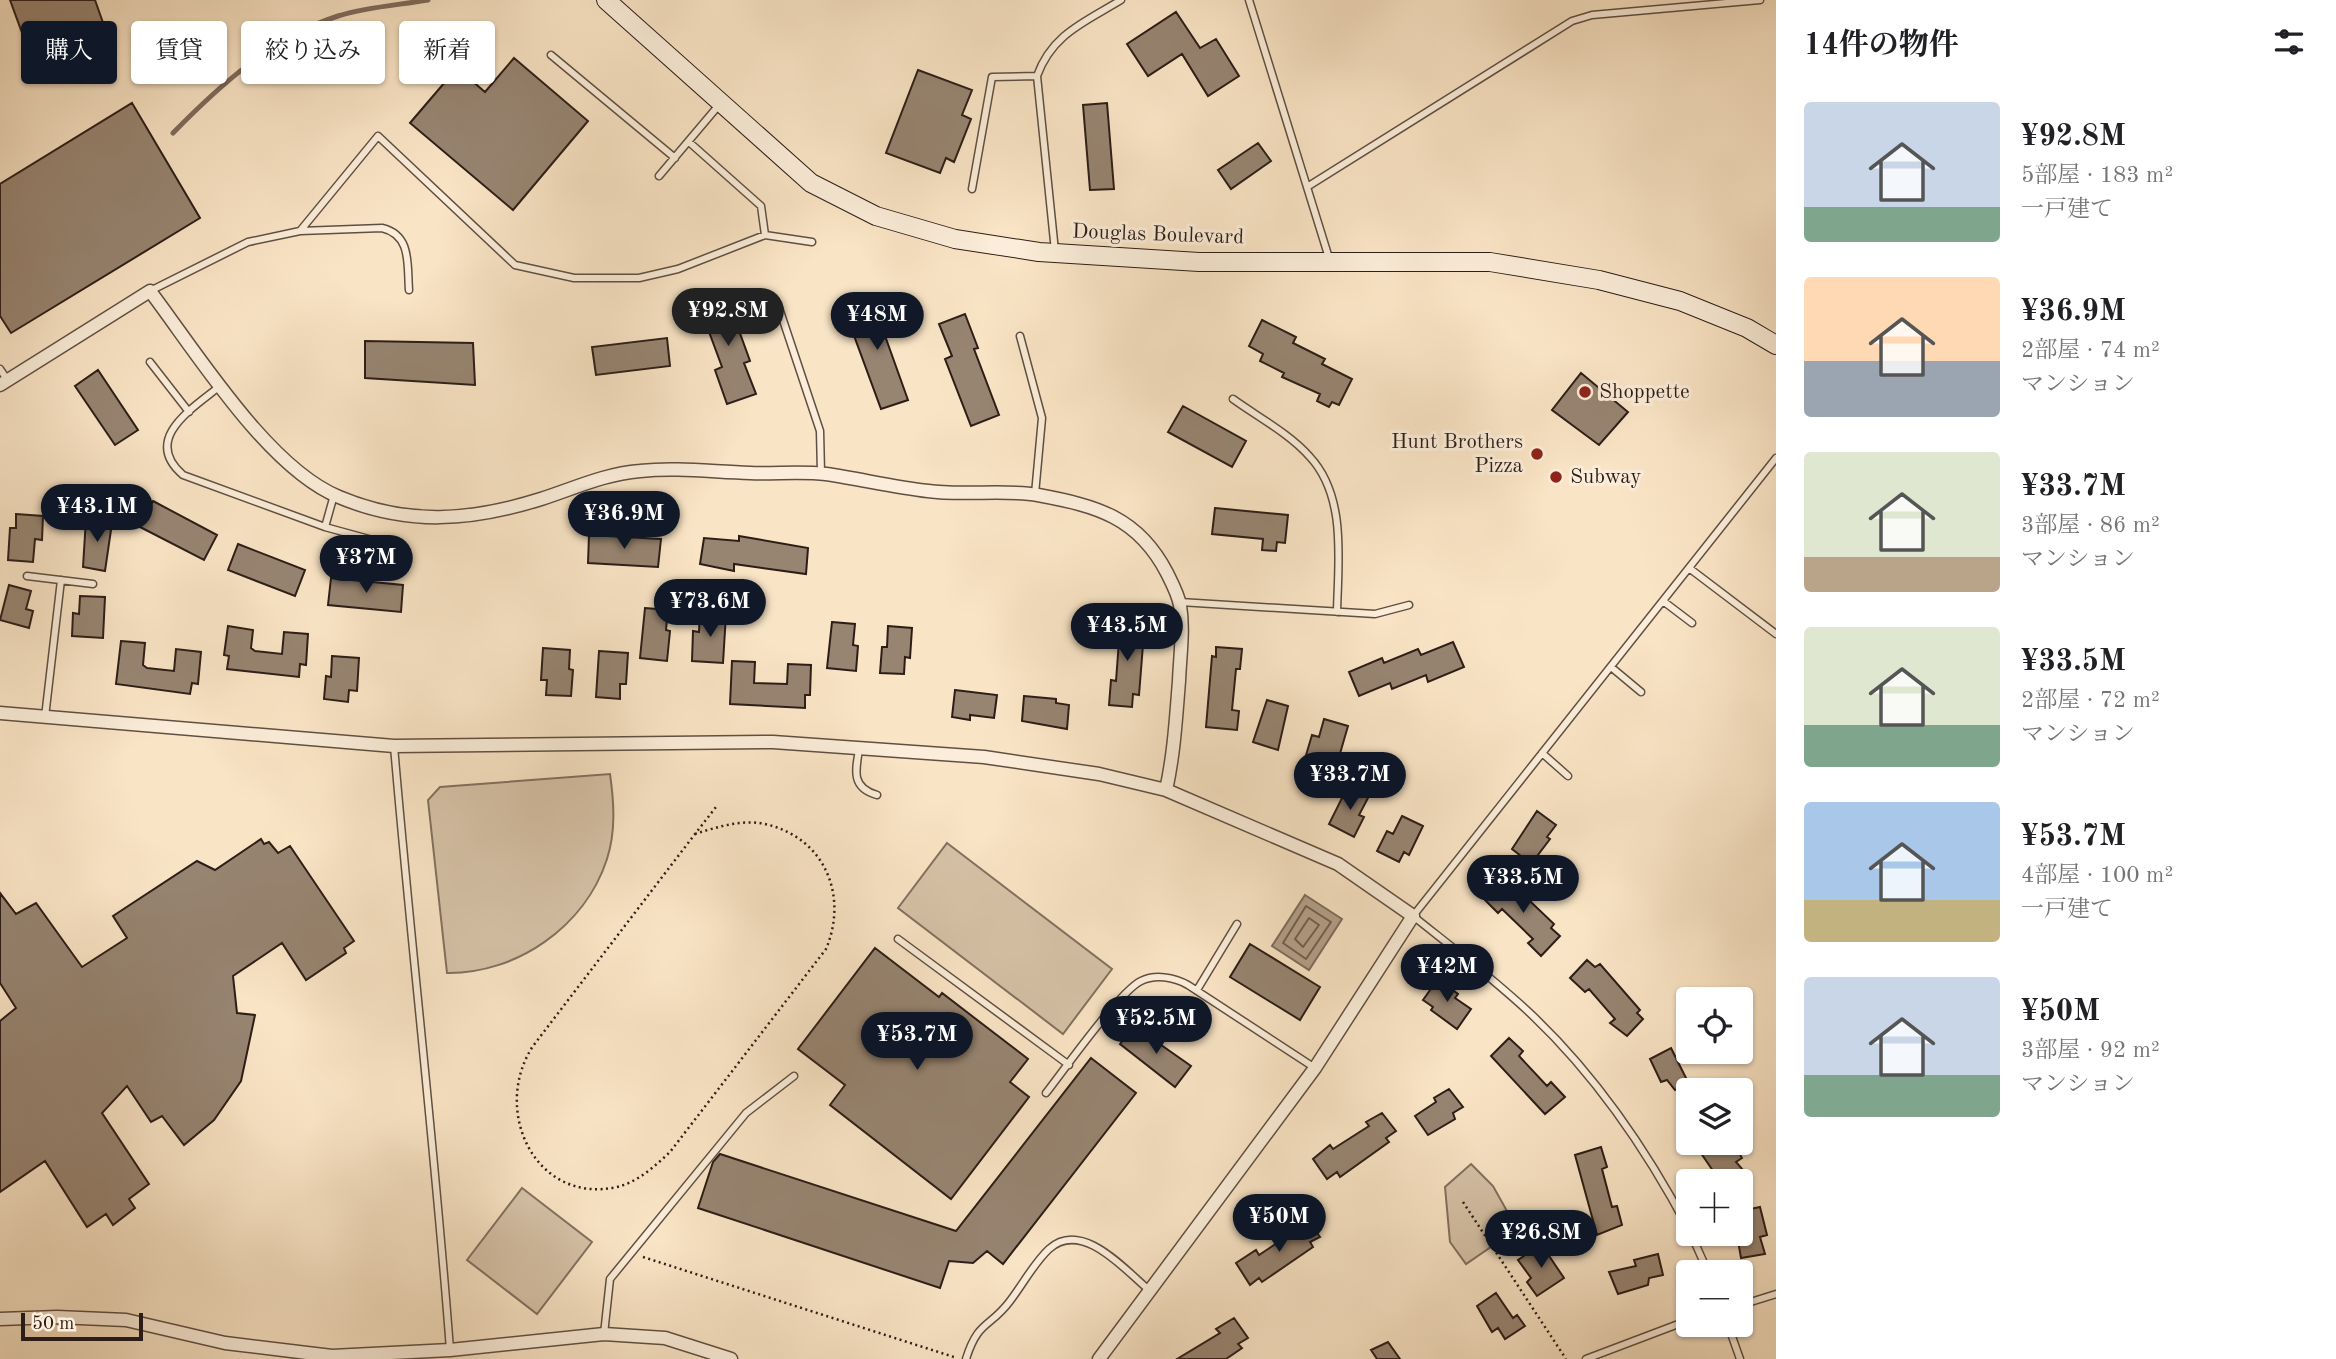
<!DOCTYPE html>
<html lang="ja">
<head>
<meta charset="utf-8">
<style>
	body { margin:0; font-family:"Old Standard TT","Noto Serif JP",serif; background:#f6f6f6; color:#202124; height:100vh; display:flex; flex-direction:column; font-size:26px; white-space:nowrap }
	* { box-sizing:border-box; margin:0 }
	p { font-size:23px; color:#757577 }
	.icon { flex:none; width:38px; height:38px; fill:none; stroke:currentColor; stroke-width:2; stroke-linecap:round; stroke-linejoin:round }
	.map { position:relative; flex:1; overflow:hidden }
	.sheet { display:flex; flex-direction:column; background:#fff; width:560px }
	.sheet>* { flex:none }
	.guide { position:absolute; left:21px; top:21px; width:665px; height:63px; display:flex; gap:14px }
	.controls { position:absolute; left:1676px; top:987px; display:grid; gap:14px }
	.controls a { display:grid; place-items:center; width:77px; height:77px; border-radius:7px; background:#fff; box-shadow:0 2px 5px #0004; font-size:35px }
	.scale { position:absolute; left:21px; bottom:18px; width:122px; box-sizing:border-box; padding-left:7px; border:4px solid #2d1d17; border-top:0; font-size:19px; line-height:24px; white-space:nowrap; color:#2d1d17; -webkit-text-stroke:5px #fbedd9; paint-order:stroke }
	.price { position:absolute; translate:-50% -60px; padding:0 16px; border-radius:24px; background:#111827; color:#fff; font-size:23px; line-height:46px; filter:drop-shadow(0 2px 4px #0008) }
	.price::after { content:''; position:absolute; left:50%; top:42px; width:21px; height:16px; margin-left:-10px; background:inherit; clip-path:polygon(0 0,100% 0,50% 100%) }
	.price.current { background:#222; color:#fff }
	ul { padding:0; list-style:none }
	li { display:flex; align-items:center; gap:21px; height:175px; padding:0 28px }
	li span { display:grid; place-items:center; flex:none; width:196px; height:140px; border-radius:7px; color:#555 }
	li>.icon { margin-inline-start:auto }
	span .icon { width:84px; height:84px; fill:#fffc; stroke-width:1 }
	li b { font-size:30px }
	h2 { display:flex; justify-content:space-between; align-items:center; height:84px; padding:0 28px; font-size:30px }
	.pill { padding:0 24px; border-radius:7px; background:#fff; box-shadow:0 2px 5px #0004; font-size:24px; line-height:63px }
	.pill.current { background:#111827; color:#fff }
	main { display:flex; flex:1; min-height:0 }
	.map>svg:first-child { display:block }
</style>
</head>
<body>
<main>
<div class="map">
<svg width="1776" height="1359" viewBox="0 0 1776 1359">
	<rect width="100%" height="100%" fill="#f9e4c5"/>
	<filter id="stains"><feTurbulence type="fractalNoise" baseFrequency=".00286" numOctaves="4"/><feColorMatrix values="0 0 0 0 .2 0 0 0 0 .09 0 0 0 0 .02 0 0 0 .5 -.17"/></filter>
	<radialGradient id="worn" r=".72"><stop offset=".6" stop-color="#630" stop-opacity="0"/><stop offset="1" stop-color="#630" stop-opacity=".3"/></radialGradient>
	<path fill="#d6c2a7" stroke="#82705f" stroke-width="2" d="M610,774C614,802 616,831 607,859C585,927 516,974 447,973L428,800L440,787Z
		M947,843L1112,969L1063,1034L898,908Z
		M1471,1164L1493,1186L1517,1229L1466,1264L1450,1242L1445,1187Z
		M522,1188L592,1242L537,1314L467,1260Z"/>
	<path fill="#b4a08a" stroke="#7e6c5c" stroke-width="2" d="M1305,895L1342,919L1309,970L1272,946Z"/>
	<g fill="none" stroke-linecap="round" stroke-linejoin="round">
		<path stroke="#705e50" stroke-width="2" d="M1306,906L1331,922L1306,959L1283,943Z
			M1309,918L1319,925L1303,947L1295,939Z"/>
		<path stroke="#7e6c5c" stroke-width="5" d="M173,133C220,85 273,37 338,16C367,7 399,5 428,0"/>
	</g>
	<path fill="#978471" stroke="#2d1d17" stroke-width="2" d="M10,0H95L114,54L40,82Z
		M1176,12L1200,48L1216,39L1239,76L1208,96L1182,54L1148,76L1127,44Z
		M514,58L588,121L513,210L410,123L457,68L485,92Z
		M918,70L972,90L962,115L971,119L954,162L946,158L940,173L886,153Z
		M132,103L200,218L11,333L0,316V184Z
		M1107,103L1114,189L1090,190L1083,105Z
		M1258,143L1271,161L1231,189L1218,170Z
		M725,292L750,361L744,363L756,394L727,404L715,370L722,367L698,302Z
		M878,296L891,331L884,333L908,400L881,409L849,322L857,319L852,306Z
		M965,314L978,348L974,349L999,415L971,426L945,359L952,356L939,324Z
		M1262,320L1296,337L1293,343L1325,359L1322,364L1352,379L1339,405L1332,402L1329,407L1317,401L1320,394L1282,377L1284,373L1260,361L1263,354L1249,346Z
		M667,338L670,366L596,375L592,347Z
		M365,341L473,343L475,385L365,378Z
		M98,370L138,430L115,445L75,386Z
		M1581,373L1628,412L1599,445L1552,410Z
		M1183,406L1246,441L1232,467L1168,432Z
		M153,501L217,535L204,560L140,527Z
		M1215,508L1288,515L1285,543L1277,542L1276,551L1262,550L1263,539L1212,534Z
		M16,514L43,516L42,540L35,539L33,562L8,560L10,528H16Z
		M86,519L112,523L105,571L83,567Z
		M589,535L661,539L658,567L588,563Z
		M739,536L808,548L806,574L734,564V571L700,564L704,538L739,541Z
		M238,544L305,570L295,596L228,570Z
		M331,578L403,585L401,612L328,605Z
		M9,585L31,591L26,609L33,611L29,628L0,620Z
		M80,596L105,597L103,638L72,636L73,613L79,614Z
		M645,608L668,610L666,630L670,631L667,661L640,658Z
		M700,612L726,614L723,663L692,661L693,631L699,632Z
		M1116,620L1141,622V632H1144L1139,695L1133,694L1132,707L1109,705L1111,680L1116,681L1119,641L1115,640Z
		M832,622L855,624L853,645L858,646L856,671L827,668Z
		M228,626L253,630L251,648L255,651L282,654L284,632L308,634L306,665L300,664L299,677L227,669L229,656L224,655Z
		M888,626L912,628L910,658L905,657L904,674L880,673L882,647H887Z
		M121,641L145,643L143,665L147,668L174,671L176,649L201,652L198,684L192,683L190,694L116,684Z
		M1453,642L1464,667L1428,682L1426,675L1392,689L1390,683L1359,696L1349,672L1382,658L1384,663L1418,649L1421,655Z
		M1216,647L1242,649L1240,669H1236L1232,710L1239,711L1237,730L1206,727L1212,656L1216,657Z
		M543,648L570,650L569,669L573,670L571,696L546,695L547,680H541Z
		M599,651L628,653L626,684H620V699L596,697Z
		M332,656L359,658L357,691L349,690L348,702L324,699L326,676L331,677Z
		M732,661L755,662L754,683L787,684L788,664L811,665L810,695H805V708L730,704Z
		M955,690L997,695L994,718L970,715V720L952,717Z
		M1024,696L1056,699V703L1069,705L1067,729L1022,721Z
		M1267,700L1288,706L1278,750L1253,742Z
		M1324,719L1348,726L1339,757L1333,755L1329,770L1304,762L1312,735L1319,737Z
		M1348,786L1369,796L1359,815L1364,817L1354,837L1329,824Z
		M1537,811L1556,825L1547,837L1550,839L1531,864L1512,849Z
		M1402,816L1423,826L1409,855L1404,852L1399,862L1377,851L1387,831L1393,834Z
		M261,839L264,844L269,842L278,853L290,846L354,941L344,948L346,953L306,980L282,943L233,976L237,1013L255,1015L241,1081L214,1120L184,1145L162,1116L151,1122L127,1086L102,1113L149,1184L129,1199L135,1208L113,1225L106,1214L87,1227L45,1161L0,1192V1021L16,1008L0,983V893L16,914L36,903L82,967L127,938L113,916L197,861L215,870Z
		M1500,879L1509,887L1512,884L1554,924L1551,928L1560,936L1541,956L1528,943L1533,939L1502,909L1498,913L1482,897Z
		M1250,944L1320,987L1300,1020L1230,977Z
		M875,948L939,997L942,993L1028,1059L1010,1082L1029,1097L951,1199L830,1105L845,1085L798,1049Z
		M1587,960L1595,967L1600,964L1640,1010L1637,1013L1643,1019L1627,1036L1610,1023L1615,1019L1589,989L1585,992L1570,978Z
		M1438,979L1458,994L1455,998L1471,1009L1457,1029L1431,1010L1433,1007L1423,1000Z
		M1134,1026L1191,1066L1175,1087L1120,1044Z
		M1509,1038L1523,1051L1519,1056L1547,1086L1551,1082L1565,1097L1545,1114L1491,1056Z
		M1671,1048L1689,1084L1675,1090L1667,1080L1661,1082L1650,1059Z
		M1091,1058L1136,1093L1003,1264L987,1251L973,1263L949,1261L940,1288L698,1208L713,1162L720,1154L956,1231Z
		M1449,1089L1463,1107L1453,1113L1455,1119L1428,1135L1415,1116L1436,1102L1434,1098Z
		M1382,1113L1396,1131L1386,1138L1389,1142L1340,1177L1337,1172L1327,1179L1313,1159L1330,1145L1333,1149L1369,1126L1366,1122Z
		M1694,1143H1733L1742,1158L1736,1162L1743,1170L1726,1181H1720Z
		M1601,1147L1607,1167L1602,1169L1612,1207L1617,1206L1622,1225L1597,1235L1575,1155Z
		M1760,1207L1767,1235L1760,1237L1765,1254L1741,1258L1737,1235L1741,1234V1211Z
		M1306,1219L1320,1237L1310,1242L1313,1247L1262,1282L1259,1278L1250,1285L1236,1263L1256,1250L1259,1255L1292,1233L1289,1230Z
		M1541,1244L1564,1278L1537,1296L1527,1282L1531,1278L1518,1260Z
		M1658,1254L1663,1275L1649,1278L1648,1285L1618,1294L1609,1272L1636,1266L1634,1260Z
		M1496,1293L1513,1318L1517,1315L1525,1326L1505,1339L1498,1328L1492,1332L1477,1306Z
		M1234,1318L1248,1338L1238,1344L1242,1348L1226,1359H1177L1220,1333L1216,1329Z
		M1388,1342L1400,1359H1377L1371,1350Z"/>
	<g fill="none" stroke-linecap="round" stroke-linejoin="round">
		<g stroke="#604f42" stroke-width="9">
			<path id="lane" d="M1249,0L1329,258
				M551,55L675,158
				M689,142L761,206L765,235
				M659,176L719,105
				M1307,187L1572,21L1592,15L1760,0
				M972,189L992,77L1037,76
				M300,231L382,228C412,235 407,265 409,290
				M1055,251L1037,76C1052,34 1085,22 1121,0
				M150,291L248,242L300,231L378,136L515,265L574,278H639L678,269L765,235L812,242
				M778,305L820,431L821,473
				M1020,336L1042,418L1035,494
				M150,362L189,412
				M0,369L8,381
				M220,386C193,408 141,439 183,475L325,527L334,495
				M1233,399C1258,417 1290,434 1310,457C1347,497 1338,562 1337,612
				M325,527L387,544
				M1689,568L1776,634
				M27,576L93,584
				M1663,601L1692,623
				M1180,602L1375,614L1409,605
				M1611,667L1641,692
				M45,717L61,580
				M394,746C411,947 435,1148 450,1350
				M859,750C855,772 852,788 877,795
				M1542,753L1568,776
				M898,939L1069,1065
				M1197,990L1237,924
				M1046,1093C1064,1070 1120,991 1141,981C1155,974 1174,977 1188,985L1315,1068
				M1689,1230C1648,1152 1596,1076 1532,1015C1494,979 1453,948 1413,916L1776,458
				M1691,1234L1708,1272
				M1741,1305L1776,1294
				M1728,1325L1740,1359
				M604,1334L610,1279L746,1113L794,1076
				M966,1359C978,1320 990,1328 1010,1301C1023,1284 1034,1263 1049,1249C1082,1219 1125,1270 1149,1290
				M1586,1359L1689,1320"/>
		</g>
		<g stroke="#604f42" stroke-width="15">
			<path id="street" d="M0,385L150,291C197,353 268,468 339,497C408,526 471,521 541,499C575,488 604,474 640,471C677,467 713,472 750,473C775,474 801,471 826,474C860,479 894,487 928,491C962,496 1005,489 1038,495C1097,506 1138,517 1167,573C1172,583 1178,594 1180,605C1184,630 1180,656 1179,681C1176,718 1174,754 1166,790
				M0,713L394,746L773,742L984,757L1099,774L1166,790L1338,864L1413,916L1315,1068L1099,1359
				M0,1319L57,1317L126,1320L225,1343L332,1356L450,1350L604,1334L665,1338L731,1359"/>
		</g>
		<g stroke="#2d1d17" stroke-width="20">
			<path id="secondary" d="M606,0L811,183L876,216L955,239L1039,252L1199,262H1490L1599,280L1680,301L1747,328L1776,345"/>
		</g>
		<path stroke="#2d1d17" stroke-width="2.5" stroke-dasharray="2 3.5" stroke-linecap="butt" d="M695,834C717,827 745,818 769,825C826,840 848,897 826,949L670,1152C655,1166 638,1182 617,1187C535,1205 491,1110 533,1046L695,834L716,807
			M1463,1202L1566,1359
			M643,1257L957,1358"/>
		<use href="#lane" stroke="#fbedd9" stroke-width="6"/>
		<use href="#street" stroke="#fbedd9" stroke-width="12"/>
		<use href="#secondary" stroke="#fbedd9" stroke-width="18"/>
	</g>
	<g fill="#8f2418" stroke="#fbedd9" stroke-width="2.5">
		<circle cx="1585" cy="392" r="7"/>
		<circle cx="1537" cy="454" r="7"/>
		<circle cx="1556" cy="477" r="7"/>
	</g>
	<g text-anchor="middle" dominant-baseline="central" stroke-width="6" stroke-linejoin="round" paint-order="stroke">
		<g font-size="21" fill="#2d1d17" stroke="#fbedd9">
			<text transform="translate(1158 235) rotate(2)">Douglas Boulevard</text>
		</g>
		<g font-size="21" fill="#2d1d17" stroke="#fbedd9" text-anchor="start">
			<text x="1599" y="392">Shoppette</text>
			<text x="1523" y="442" text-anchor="end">Hunt Brothers<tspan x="1523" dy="24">Pizza</tspan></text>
			<text x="1570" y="477">Subway</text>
		</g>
	</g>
	<rect width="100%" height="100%" filter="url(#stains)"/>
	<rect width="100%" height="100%" fill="url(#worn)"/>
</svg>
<div class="controls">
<a><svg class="icon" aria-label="locate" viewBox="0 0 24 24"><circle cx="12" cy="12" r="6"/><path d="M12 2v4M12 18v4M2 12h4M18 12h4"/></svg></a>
<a><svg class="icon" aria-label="layers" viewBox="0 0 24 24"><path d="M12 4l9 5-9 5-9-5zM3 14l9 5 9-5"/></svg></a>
<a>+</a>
<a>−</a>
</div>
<div class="scale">50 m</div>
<b class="price current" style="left:728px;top:348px">¥92.8M</b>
<b class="price" style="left:877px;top:352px">¥48M</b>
<b class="price" style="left:97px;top:544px">¥43.1M</b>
<b class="price" style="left:624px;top:551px">¥36.9M</b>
<b class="price" style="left:366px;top:595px">¥37M</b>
<b class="price" style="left:710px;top:639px">¥73.6M</b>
<b class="price" style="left:1127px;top:663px">¥43.5M</b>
<b class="price" style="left:1350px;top:812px">¥33.7M</b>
<b class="price" style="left:1523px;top:915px">¥33.5M</b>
<b class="price" style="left:1447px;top:1004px">¥42M</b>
<b class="price" style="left:1156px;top:1056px">¥52.5M</b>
<b class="price" style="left:917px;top:1072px">¥53.7M</b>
<b class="price" style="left:1279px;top:1254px">¥50M</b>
<b class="price" style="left:1541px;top:1270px">¥26.8M</b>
<div class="guide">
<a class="pill current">購入</a>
<a class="pill">賃貸</a>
<a class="pill">絞り込み</a>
<a class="pill">新着</a>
</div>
</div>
<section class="sheet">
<h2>14件の物件<svg class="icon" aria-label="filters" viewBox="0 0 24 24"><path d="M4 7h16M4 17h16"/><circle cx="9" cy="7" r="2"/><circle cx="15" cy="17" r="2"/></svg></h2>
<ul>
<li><span style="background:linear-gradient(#c9d6e8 75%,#7fa58c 0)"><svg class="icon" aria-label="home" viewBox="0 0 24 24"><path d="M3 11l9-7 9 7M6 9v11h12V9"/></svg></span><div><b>¥92.8M</b><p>5部屋 · 183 m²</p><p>一戸建て</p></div></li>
<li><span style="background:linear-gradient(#ffd9b3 60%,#9aa5b1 0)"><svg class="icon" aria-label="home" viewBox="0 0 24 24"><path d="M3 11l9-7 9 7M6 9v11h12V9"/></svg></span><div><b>¥36.9M</b><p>2部屋 · 74 m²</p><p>マンション</p></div></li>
<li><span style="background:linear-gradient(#dfe7d0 75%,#b9a48a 0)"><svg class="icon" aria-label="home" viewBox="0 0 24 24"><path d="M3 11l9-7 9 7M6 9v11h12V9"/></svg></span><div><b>¥33.7M</b><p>3部屋 · 86 m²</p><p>マンション</p></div></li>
<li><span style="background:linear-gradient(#dfe7d0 70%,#7fa58c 0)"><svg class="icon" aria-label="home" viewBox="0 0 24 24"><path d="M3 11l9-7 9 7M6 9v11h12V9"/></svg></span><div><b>¥33.5M</b><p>2部屋 · 72 m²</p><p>マンション</p></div></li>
<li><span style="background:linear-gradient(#a9c7e8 70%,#c2b280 0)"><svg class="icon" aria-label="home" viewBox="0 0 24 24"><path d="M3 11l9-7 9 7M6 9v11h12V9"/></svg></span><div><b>¥53.7M</b><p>4部屋 · 100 m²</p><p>一戸建て</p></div></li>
<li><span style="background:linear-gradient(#c9d6e8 70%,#7fa58c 0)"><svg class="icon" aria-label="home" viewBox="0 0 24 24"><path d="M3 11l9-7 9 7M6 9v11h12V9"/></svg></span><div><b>¥50M</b><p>3部屋 · 92 m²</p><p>マンション</p></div></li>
</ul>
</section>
</main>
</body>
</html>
